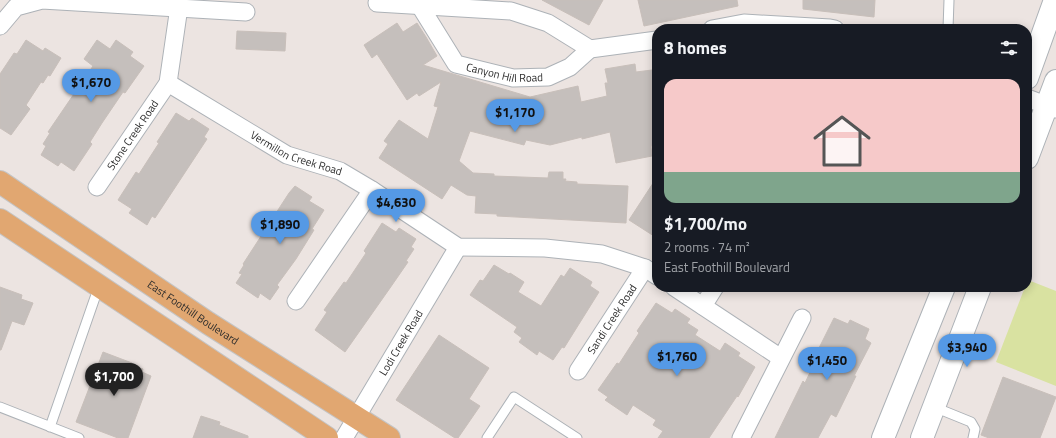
<!DOCTYPE html>
<html lang="en">
<head>
<meta charset="utf-8">
<style>
	body { margin:0; font-family:"Titillium Web",sans-serif; background:#20242c; color:#f1f3f6; height:100vh; display:flex; flex-direction:column; font-size:15px; white-space:nowrap }
	* { box-sizing:border-box; margin:0 }
	p { font-size:13px; color:#9ea1a6 }
	.icon { flex:none; width:22px; height:22px; fill:none; stroke:currentColor; stroke-width:2; stroke-linecap:round; stroke-linejoin:round }
	.map { position:relative; flex:1; overflow:hidden }
	.sheet { position:absolute; left:652px; top:24px; width:380px; height:268px; display:flex; flex-direction:column; background:#171b24; border-radius:16px; box-shadow:0 2px 10px #0003 }
	.sheet>* { flex:none }
	.price { position:absolute; translate:-50% -34px; padding:0 9px; border-radius:14px; background:#5599e5; color:#111; font-size:13px; line-height:26px; filter:drop-shadow(0 1px 2px #0008) }
	.price::after { content:''; position:absolute; left:50%; top:24px; width:12px; height:9px; margin-left:-6px; background:inherit; clip-path:polygon(0 0,100% 0,50% 100%) }
	.price.selected { background:#222; color:#fff }
	ul { padding:0; list-style:none }
	li { display:grid; align-content:center; gap:8px; height:212px; padding:0 12px }
	li+li { border-top:1px solid #363941 }
	li span { display:grid; place-items:center; height:124px; border-radius:12px; color:#555 }
	li>.icon { margin-inline-start:auto }
	span .icon { width:72px; height:72px; fill:#fffc; stroke-width:1 }
	li b { font-size:17px }
	h2 { display:flex; justify-content:space-between; align-items:center; height:48px; padding:0 12px; font-size:17px }
	.map>svg:first-child { display:block }
</style>
</head>
<body>
<div class="map">
<svg width="1056" height="438" viewBox="0 0 1056 438">
	<rect width="100%" height="100%" fill="#ece4e1"/>
	<path fill="#d9e2a1" d="M1028,280L1056,291V386L996,362L1025,287H1027Z"/>
	<path fill="#c5bfbc" stroke="#c8bfba" d="M542,0H603L589,25Z
		M638,0H737L738,6L644,26Z
		M803,0H875L874,17L803,9Z
		M397,23L403,32L417,23L426,37L437,56L423,65L530,97L578,86L581,102L607,96L605,83H608L605,69L635,64L636,72L652,70L653,72L657,90V145L651,146L652,156L616,163L610,132L582,139V137L550,145L526,140L524,145L470,131L459,161L473,173L494,174V176L548,178L549,172H563V179H566L565,181L577,182V184L628,186L626,223L497,216V214L475,213L476,196L467,195L451,185L442,199L379,158L388,144L384,141L399,120L428,139L438,107L434,106L441,82L419,96L417,93L407,100L377,54L372,58L364,45Z
		M237,31L286,33L285,51L236,49Z
		M26,40L43,51L45,48L61,58L50,76L48,75L43,83L41,82L26,105L30,109L11,135L0,128V74L14,53L17,54Z
		M97,40L110,49L116,40L133,52L130,56L144,66L125,93L123,92L102,123L90,142L92,144L74,171L61,162L58,166L41,155L46,146L43,144L50,133L48,132L93,66L84,59Z
		M176,113L189,121L192,118L209,129L204,137L207,139L155,218L152,216L147,225L129,213L132,209L118,200L136,172L139,174L159,143L157,142Z
		M657,177V238L629,220Z
		M295,186L312,197L309,201L324,210L312,229L314,230L296,259L277,285L279,287L270,300L260,293L258,298L236,283L242,274L239,273L244,265L243,264L289,193Z
		M382,223L396,232L399,228L416,239L411,247L414,249L406,261L408,262L390,288L345,352L315,330L327,312L324,310L344,282L346,283L366,253L364,251Z
		M494,265L509,274L510,273L524,282L518,292L541,306L561,275L564,277L570,268L592,282L590,286L599,292L564,348L562,347L553,360L539,351L537,355L519,342L522,338L514,332L517,327L470,295L480,280L483,281Z
		M0,287L22,295L21,299L33,303L24,325L12,321L1,350H0Z
		M656,303L672,313L675,309L690,319L687,323L698,330L695,335L720,351L725,343L740,353L738,356L755,367L738,397L737,396L709,438H658L663,431L653,425L656,420L633,405L627,415L605,400L608,397L598,390L617,363L619,364L639,333L637,331Z
		M834,318L848,324L850,320L869,329L865,339L871,343L854,376H856L836,417L831,414L818,438H775L803,381L805,383L821,349L819,348Z
		M439,335L489,368L469,399L480,406L458,438H455L396,400Z
		M103,352L132,363L131,365L143,369L142,372L151,376L128,438H118L76,422Z
		M1003,377L1056,397L1040,438H989L981,435Z
		M201,416L220,422L219,425L248,436V438H193Z"/>
	<g fill="none" stroke-linecap="round" stroke-linejoin="round">
		<g stroke="#adb2b7" stroke-width="11">
			<path id="lane" d="M948,29L949,0
				M0,407L79,438
				M934,407L971,422L975,429L973,438
				M50,427L99,286
				M487,438L514,397L577,438"/>
		</g>
		<g stroke="#adb2b7" stroke-width="19">
			<g id="street">
				<path d="M377,3L511,11L548,23L590,49L657,40"/>
				<path id="s1" d="M420,6L456,64L513,78L548,77L570,67L590,49"/>
				<path d="M0,26L16,7L42,0L246,12"/>
				<path d="M712,29L744,23L830,28L835,29"/>
				<path id="s2" d="M168,83L287,155L340,171L372,190L458,247L545,248L602,254L645,268L657,276"/>
				<path d="M1027,98L1056,109"/>
				<path id="s3" d="M97,187L168,83L179,7"/>
				<path d="M674,287L781,358"/>
				<path d="M296,301L372,190"/>
				<path d="M703,306L715,287"/>
				<path id="s4" d="M578,371L645,268"/>
				<path id="s5" d="M344,438L458,247"/>
				<path d="M741,438L802,318"/>
			</g>
		</g>
		<g stroke="#adb2b7" stroke-width="24">
			<path id="secondary" d="M1027,78L1055,0
				M1027,158L1056,81
				M883,438L944,287
				M922,438L980,287"/>
		</g>
		<g stroke="#c4c4c4" stroke-width="24">
			<g id="primary">
				<path id="s6" d="M0,182L208,323L389,438"/>
				<path d="M0,220L327,438"/>
			</g>
		</g>
		<use href="#lane" stroke="#fff" stroke-width="9"/>
		<use href="#street" stroke="#fff" stroke-width="17"/>
		<use href="#secondary" stroke="#fff" stroke-width="22"/>
		<use href="#primary" stroke="#e1a771" stroke-width="22"/>
	</g>
	<g text-anchor="middle" dominant-baseline="central" stroke-width="4" stroke-linejoin="round" paint-order="stroke">
		<g font-size="11" fill="#2c2c2c" stroke="#fff">
			<text stroke="none"><textPath href="#s1" startOffset="118">Canyon Hill Road</textPath></text>
			<text stroke="none"><textPath href="#s3" startOffset="63">Stone Creek Road</textPath></text>
			<text stroke="none"><textPath href="#s2" startOffset="147">Vermillon Creek Road</textPath></text>
			<text stroke="none"><textPath href="#s6" startOffset="233">East Foothill Boulevard</textPath></text>
			<text stroke="none"><textPath href="#s4" startOffset="62">Sandi Creek Road</textPath></text>
			<text stroke="none"><textPath href="#s5" startOffset="111">Lodi Creek Road</textPath></text>
		</g>
	</g>
</svg>
<b class="price" style="left:91px;top:103px">$1,670</b>
<b class="price" style="left:515px;top:133px">$1,170</b>
<b class="price" style="left:396px;top:223px">$4,630</b>
<b class="price" style="left:280px;top:245px">$1,890</b>
<b class="price" style="left:967px;top:368px">$3,940</b>
<b class="price" style="left:677px;top:377px">$1,760</b>
<b class="price" style="left:827px;top:381px">$1,450</b>
<b class="price selected" style="left:114px;top:397px">$1,700</b>
<section class="sheet">
<h2>8 homes<svg class="icon" aria-label="filters" viewBox="0 0 24 24"><path d="M4 7h16M4 17h16"/><circle cx="9" cy="7" r="2"/><circle cx="15" cy="17" r="2"/></svg></h2>
<ul>
<li><span style="background:linear-gradient(#f6c9c9 75%,#7fa58c 0)"><svg class="icon" aria-label="home" viewBox="0 0 24 24"><path d="M3 11l9-7 9 7M6 9v11h12V9"/></svg></span><div><b>$1,700/mo</b><p>2 rooms · 74 m²</p><p>East Foothill Boulevard</p></div></li>
</ul>
</section>
</div>
</body>
</html>
